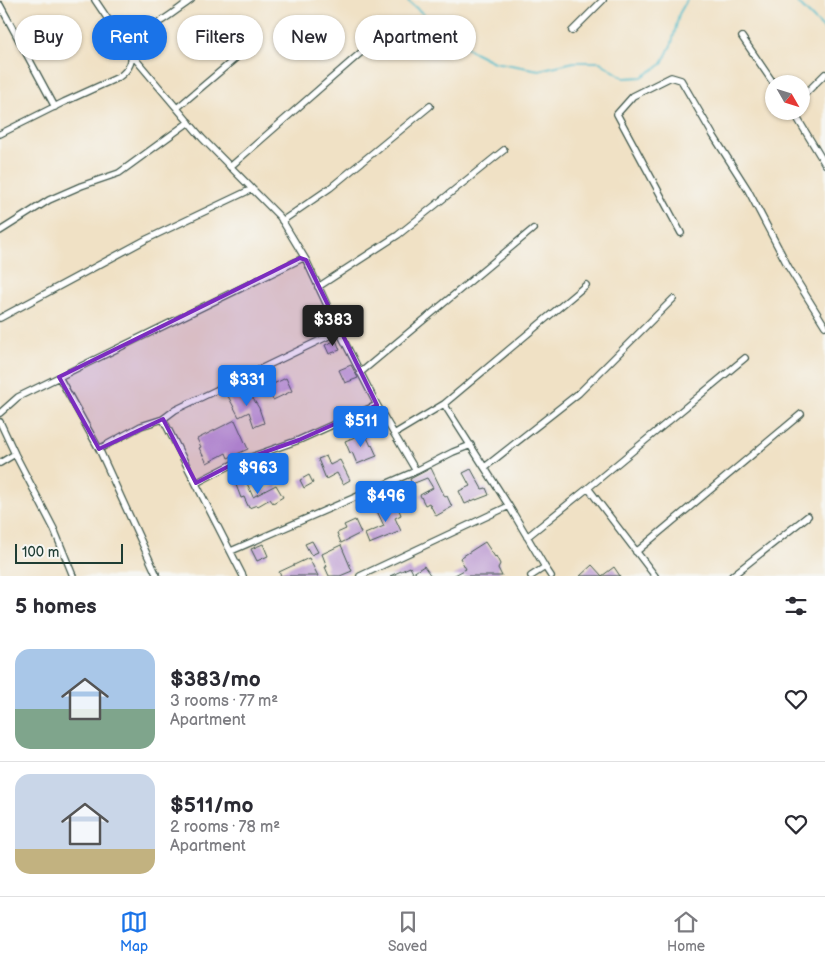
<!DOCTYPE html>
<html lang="en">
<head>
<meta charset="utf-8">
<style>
	body { margin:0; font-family:"Balsamiq Sans",sans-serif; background:#f2f2f3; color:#2b2b33; height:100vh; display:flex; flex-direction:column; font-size:19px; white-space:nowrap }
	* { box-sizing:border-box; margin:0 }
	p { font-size:16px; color:#7c7c81 }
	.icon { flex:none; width:28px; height:28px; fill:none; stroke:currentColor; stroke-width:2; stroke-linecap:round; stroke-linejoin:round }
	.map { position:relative; height:576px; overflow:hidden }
	.details { display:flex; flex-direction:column; background:#fff; flex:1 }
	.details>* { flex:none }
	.banner { position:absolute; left:15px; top:15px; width:500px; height:45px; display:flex; gap:10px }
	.needle { width:32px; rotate:129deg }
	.controls { position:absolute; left:765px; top:75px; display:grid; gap:10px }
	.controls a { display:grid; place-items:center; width:45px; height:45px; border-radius:50%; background:#fff; box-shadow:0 1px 4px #0004; font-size:25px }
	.scale { position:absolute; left:15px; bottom:12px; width:108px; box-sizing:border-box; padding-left:5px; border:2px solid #1f3d34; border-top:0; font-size:14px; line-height:18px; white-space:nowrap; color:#1f3d34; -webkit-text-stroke:4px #f6f6f2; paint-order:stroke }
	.price { position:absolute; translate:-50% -42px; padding:0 11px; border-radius:5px; background:#1a73e8; color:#fff; font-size:16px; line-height:32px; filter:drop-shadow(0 1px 2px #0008) }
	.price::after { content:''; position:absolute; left:50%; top:30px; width:15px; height:11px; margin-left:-8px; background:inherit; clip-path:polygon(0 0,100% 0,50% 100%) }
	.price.on { background:#222; color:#fff }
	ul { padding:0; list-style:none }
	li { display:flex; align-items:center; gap:15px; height:125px; padding:0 15px }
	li+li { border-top:1px solid #e1e1e2 }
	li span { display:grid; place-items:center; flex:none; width:140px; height:100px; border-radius:15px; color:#555 }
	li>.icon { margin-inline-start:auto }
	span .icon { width:60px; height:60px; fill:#fffc; stroke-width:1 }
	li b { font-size:21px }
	h2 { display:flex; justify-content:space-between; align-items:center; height:60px; padding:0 15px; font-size:21px }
	.pill { padding:0 18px; border-radius:22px; background:#fff; box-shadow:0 1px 4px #0004; font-size:18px; line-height:45px }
	.pill.on { background:#1a73e8; color:#fff }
	.menu { display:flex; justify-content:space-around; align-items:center; height:70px; border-top:1px solid #e1e1e2; background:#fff; font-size:14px; color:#7c7c81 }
	.menu a { display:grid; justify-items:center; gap:2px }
	.menu .on { color:#1a73e8 }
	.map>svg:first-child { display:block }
</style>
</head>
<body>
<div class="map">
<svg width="825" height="576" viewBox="0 0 825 576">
	<rect width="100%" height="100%" fill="#f6f6f2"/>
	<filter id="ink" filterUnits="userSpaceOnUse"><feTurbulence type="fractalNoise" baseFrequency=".02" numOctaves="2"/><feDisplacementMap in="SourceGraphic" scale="10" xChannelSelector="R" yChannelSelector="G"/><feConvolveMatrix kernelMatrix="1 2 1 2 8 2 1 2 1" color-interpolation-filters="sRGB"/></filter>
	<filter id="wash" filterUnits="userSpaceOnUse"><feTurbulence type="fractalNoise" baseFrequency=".0096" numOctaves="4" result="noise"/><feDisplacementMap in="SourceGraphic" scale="20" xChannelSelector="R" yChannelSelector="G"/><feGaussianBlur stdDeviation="1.12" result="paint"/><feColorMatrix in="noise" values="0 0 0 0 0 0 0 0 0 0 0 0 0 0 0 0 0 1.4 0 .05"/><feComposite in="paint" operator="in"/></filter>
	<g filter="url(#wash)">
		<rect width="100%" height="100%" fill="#f0e1c5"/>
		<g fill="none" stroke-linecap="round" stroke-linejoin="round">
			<path stroke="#4dbac8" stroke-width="2" d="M407,0L428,18L472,51L494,62L539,70L574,62H600L624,78L642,77L662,64L672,43L679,14L687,0
				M795,0L825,30"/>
		</g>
		<g id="blocks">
			<path fill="#b995d0" d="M336,340L340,350L329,354L325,345Z
				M351,365L358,378L345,383L339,370Z
				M286,378L292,391L273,400L267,387Z
				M247,389L259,408L264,423L254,427L249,412L239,417L228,396L235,392L237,395Z
				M235,420L248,449L228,458L226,453L207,463L199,448L201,447L197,439Z
				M365,433L371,446L372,445L377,456L357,464L352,452L350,453L345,441Z
				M326,456L330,465L340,460L350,480L343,484L337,473L326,479L318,459Z
				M431,468L445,497L447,496L452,507L436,516L429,503L425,505L420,495L433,488L427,478L412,484L410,479Z
				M471,469L482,489L486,488L489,495L476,500V499L465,504L459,491L470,486L463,473Z
				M309,475L313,483L304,488L300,480Z
				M246,481L253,497L276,485L283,497L273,503L270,499L258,506L257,505L249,508L244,497L241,498L236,485Z
				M395,500L401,515L395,518L401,531L369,544L365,534L384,526L376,509Z
				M355,520L361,533L341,543L337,533L346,529L344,525Z
				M312,541L318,552L311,555L305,544Z
				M485,542L495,557L496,556L500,564L498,568L502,576H453L466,569L460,558Z
				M263,544L268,556L257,561L251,549Z
				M341,545L352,571L340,576H329L325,567H327L322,554Z
				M309,558L318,576H281L279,572Z
				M592,565L602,576L614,567L620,576H580Z
				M424,566L431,576H390L410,567L413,573Z"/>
		</g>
	</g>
	<g filter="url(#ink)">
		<use href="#blocks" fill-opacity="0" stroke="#3e564a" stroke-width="1"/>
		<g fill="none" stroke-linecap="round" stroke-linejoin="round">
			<g stroke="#3e564a" stroke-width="8">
				<path id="street" d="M95,0L132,55L202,138L280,217L306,260
					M0,5L55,107
					M572,31L603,0
					M742,37L774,84
					M801,98L825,74
					M177,108L243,52
					M793,111L825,164
					M0,134L64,102L119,77C140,62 126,49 137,35C141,31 146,30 151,27C165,20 178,9 191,0
					M230,167L389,28
					M282,221L330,188L430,106
					M0,231L49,200L81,186L119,173L189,122
					M681,233L617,114L633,96L671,77L681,80L713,135L748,190L789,268L825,326
					M318,287L398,235L504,150
					M0,318L147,239L252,189
					M360,373L533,229
					M59,377L99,449L157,576
					M444,404L509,506L545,567L551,576
					M0,413L18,397L303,258L306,260L339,331L377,405L416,471
					M163,419L243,576
					M0,422L15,454L54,529L73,576
					M394,434L444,404L586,285
					M99,449L141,426L163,419L175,410L339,331
					M0,463L15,454
					M485,467L579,393L673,299
					M196,483L237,462L299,440L377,405
					M588,488L655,576
					M527,537L588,488L745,358
					M231,551L416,471L453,452L471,445
					M636,552L801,414
					M360,576L509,506
					M531,576L545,567
					M732,576L808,516"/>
			</g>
			<use href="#street" stroke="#fff" stroke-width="5.5"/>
		</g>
	</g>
	<path fill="#7b2cbf" fill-opacity="0.2" stroke="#7b2cbf" stroke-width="4" stroke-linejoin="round" d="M300,258L306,260L377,405L299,440L237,462L196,483L163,419L99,449L59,377Z"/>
</svg>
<div class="controls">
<a><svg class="needle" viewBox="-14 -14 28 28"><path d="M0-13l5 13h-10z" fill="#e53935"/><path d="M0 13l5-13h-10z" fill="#7c7c81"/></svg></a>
</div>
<div class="scale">100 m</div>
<b class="price on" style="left:333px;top:347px">$383</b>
<b class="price" style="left:247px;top:407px">$331</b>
<b class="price" style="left:361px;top:448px">$511</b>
<b class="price" style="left:258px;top:495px">$963</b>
<b class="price" style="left:386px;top:523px">$496</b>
<div class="banner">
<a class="pill">Buy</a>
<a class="pill on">Rent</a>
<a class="pill">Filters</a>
<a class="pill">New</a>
<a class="pill">Apartment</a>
</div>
</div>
<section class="details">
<h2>5 homes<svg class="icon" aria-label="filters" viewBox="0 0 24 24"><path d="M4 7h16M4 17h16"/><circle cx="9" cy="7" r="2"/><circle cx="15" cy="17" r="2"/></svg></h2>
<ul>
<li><span style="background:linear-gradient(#a9c7e8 60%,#7fa58c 0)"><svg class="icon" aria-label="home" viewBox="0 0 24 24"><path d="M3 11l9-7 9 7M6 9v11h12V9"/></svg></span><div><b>$383/mo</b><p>3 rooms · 77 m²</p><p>Apartment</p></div><svg class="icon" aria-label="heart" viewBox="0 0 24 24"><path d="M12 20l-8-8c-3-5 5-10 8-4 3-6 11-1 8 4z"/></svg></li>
<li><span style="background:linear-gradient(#c9d6e8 75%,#c2b280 0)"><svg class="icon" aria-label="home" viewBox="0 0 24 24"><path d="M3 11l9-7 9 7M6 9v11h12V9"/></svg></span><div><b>$511/mo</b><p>2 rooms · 78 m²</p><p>Apartment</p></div><svg class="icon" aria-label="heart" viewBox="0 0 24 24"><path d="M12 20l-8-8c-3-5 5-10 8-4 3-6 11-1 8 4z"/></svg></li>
</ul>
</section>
<nav class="menu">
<a class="on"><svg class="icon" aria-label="map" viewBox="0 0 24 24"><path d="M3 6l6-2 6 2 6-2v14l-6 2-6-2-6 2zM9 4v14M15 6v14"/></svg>Map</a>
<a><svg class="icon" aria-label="saved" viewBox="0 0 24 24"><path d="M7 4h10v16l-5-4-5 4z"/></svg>Saved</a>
<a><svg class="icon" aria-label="home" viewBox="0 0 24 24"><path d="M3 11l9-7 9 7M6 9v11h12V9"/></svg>Home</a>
</nav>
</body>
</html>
